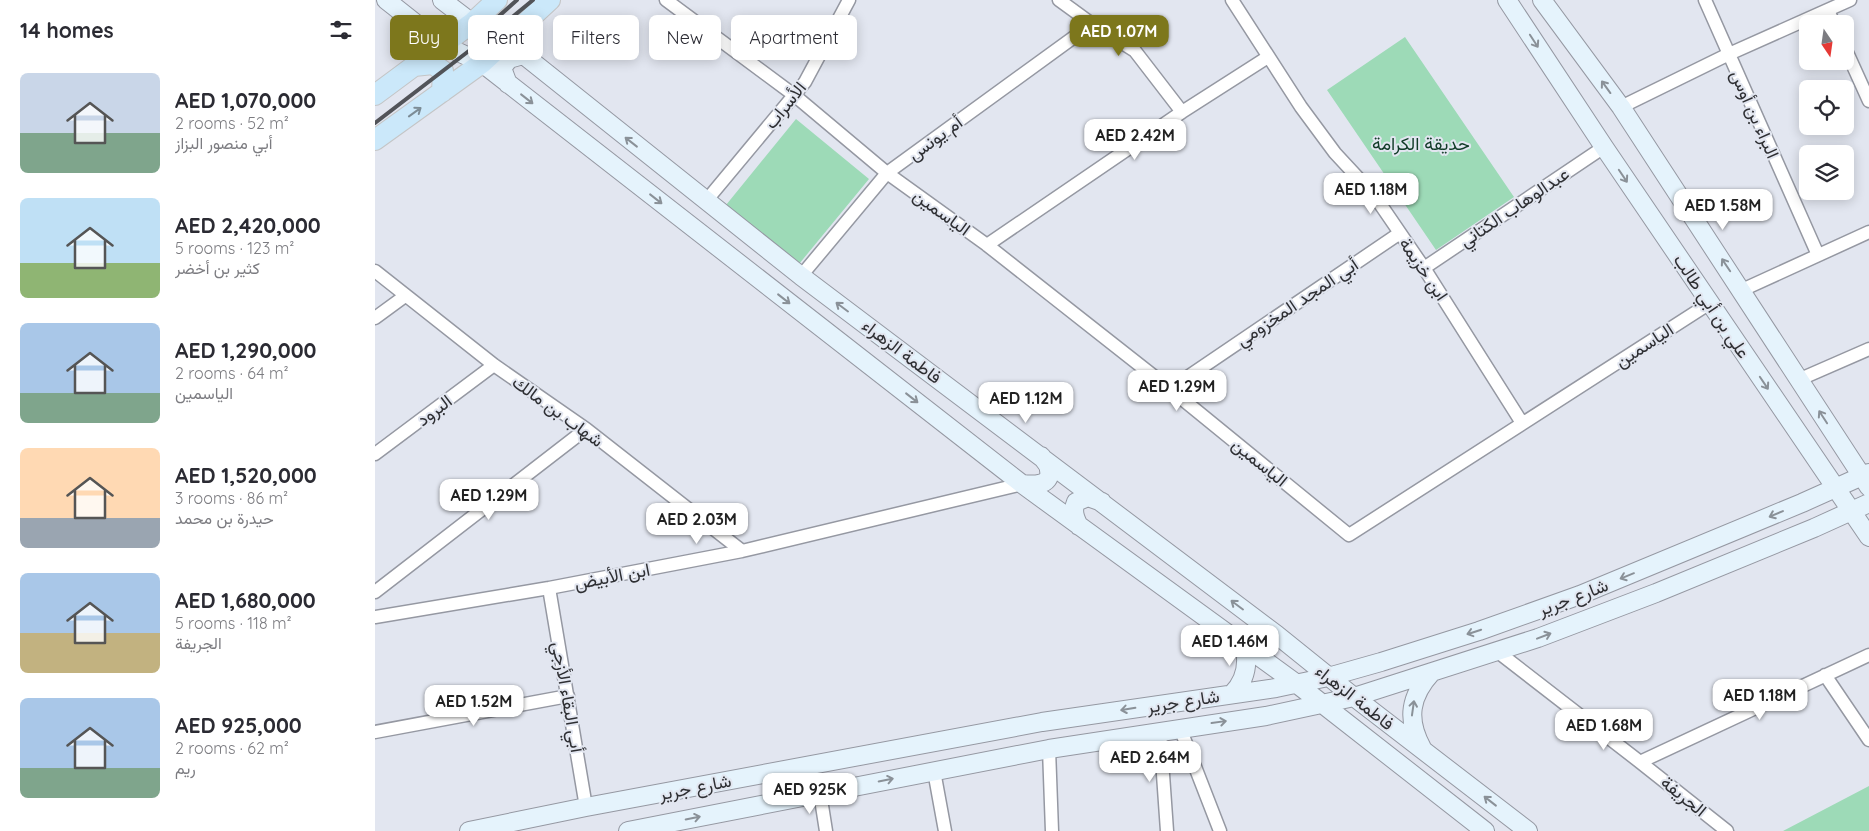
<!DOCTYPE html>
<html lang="en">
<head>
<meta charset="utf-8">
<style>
	body { margin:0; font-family:Quicksand,Vazirmatn,sans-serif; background:#f7f7f7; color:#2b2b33; height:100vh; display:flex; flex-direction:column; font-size:19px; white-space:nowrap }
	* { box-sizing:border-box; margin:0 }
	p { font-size:16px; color:#7c7c81 }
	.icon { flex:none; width:28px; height:28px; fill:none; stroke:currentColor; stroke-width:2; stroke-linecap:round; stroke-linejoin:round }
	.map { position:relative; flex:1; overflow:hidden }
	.details { display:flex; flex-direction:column; background:#fff; width:375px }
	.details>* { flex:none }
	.banner { position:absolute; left:15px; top:15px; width:475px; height:45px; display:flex; gap:10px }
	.needle { width:32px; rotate:167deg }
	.controls { position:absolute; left:1424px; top:15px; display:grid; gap:10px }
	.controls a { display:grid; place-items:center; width:55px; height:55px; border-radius:8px; background:#fff; box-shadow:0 2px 12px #0003; font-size:25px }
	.price { position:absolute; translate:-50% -42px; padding:0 11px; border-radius:10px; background:#fff; color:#222; font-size:16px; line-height:32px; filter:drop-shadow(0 1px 2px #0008) }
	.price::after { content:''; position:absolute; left:50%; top:30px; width:15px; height:11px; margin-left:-8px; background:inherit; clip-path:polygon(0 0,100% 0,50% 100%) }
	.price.active { background:#7d771c; color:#fff }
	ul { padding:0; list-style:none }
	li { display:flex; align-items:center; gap:15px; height:125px; padding:0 20px }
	li span { display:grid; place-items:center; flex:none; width:140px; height:100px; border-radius:8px; color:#555 }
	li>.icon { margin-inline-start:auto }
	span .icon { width:60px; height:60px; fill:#fffc; stroke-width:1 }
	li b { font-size:21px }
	h2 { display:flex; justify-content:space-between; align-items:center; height:60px; padding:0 20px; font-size:21px }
	.tag { padding:0 18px; border-radius:8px; background:#fff; box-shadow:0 2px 12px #0003; font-size:18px; line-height:45px }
	.tag.active { background:#7d771c; color:#fff }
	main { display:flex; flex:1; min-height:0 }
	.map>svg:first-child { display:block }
</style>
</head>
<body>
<main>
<section class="details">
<h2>14 homes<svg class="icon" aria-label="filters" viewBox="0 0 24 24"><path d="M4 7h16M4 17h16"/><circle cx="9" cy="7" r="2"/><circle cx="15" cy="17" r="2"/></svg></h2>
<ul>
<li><span style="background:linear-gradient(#c9d6e8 60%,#7fa58c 0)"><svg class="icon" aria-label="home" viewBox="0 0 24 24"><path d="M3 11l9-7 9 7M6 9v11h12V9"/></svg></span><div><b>AED 1,070,000</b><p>2 rooms · 52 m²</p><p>أبي منصور البزاز</p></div></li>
<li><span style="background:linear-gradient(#bfe0f5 65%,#8fb573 0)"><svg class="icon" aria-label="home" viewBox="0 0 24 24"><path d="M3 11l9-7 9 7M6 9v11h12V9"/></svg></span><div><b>AED 2,420,000</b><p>5 rooms · 123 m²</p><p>كثير بن أخضر</p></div></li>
<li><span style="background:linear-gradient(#a9c7e8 70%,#7fa58c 0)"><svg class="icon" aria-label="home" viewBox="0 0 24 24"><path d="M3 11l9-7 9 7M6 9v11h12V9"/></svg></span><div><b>AED 1,290,000</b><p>2 rooms · 64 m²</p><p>الياسمين</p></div></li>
<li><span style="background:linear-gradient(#ffd9b3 70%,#9aa5b1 0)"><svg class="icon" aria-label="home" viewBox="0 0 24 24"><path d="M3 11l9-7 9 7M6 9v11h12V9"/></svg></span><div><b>AED 1,520,000</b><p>3 rooms · 86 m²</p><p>حيدرة بن محمد</p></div></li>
<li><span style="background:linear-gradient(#a9c7e8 60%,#c2b280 0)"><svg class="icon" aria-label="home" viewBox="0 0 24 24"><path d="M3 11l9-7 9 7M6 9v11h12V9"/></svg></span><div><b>AED 1,680,000</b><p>5 rooms · 118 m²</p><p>الجريفة</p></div></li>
<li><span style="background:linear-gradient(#a9c7e8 70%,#7fa58c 0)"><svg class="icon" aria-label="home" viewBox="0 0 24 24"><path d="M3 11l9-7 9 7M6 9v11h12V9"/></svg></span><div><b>AED 925,000</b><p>2 rooms · 62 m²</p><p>ريم</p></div></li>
</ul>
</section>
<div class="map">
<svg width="1494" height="831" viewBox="0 0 1494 831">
	<rect width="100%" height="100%" fill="#e2e6f0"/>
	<path fill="#9ddab7" d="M1030,37L1139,197L1061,250L952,90Z
		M421,119L494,179L424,264L351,205Z
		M1494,786V831H1408Z"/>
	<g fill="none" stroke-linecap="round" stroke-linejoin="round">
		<g stroke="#9598a2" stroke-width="15">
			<path id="street" d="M291,0L419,95L512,173L612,245L795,389L974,535L1335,303
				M684,0L717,24L760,51L807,112
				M857,0L926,107L960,153L999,195L1049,268L1147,423
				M1330,0L1443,255
				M1453,10L1459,24
				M1470,48L1494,101
				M1246,107L1354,54L1475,0
				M331,201L430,82L474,0
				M612,245L807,112L893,57
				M1049,268L1229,147
				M0,271L119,365L211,429L367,551
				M426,276L512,173L717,24
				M1367,290L1494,232
				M0,318L30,296
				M1423,380L1494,349
				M795,389L1025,233
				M0,454L119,365
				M174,588L211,807
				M0,592L211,429
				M0,617L174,588L367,551L647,484
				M1123,652L1265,762L1352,831
				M1450,675L1494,740
				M805,728L845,831
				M0,732L193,696
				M785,732L792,831
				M674,749L677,831
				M1265,762L1494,655
				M559,771L570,831
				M445,793L451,831"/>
		</g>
		<g stroke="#9598a2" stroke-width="20">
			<path id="secondary" d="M11,0L68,45L107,63L647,484L922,684L1110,831
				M67,0L97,23L130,40L426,276L902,635L979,697L1153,831
				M1132,0L1229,147L1494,537
				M1167,0L1246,107L1494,487
				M133,84L127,68L134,59L148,55
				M647,484C656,485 677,487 674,470C674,466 669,460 666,456
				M704,526C700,518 697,511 701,502L713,497L727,502
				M857,694C871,680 874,664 869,645
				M1047,748C1031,719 1035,696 1057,672
				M94,831L211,807L667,722L901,688L953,677L1006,662L1104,631L1205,595L1427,503L1494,473
				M253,831L674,749L891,716L979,697L1163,638L1281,593L1439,528L1494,503"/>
		</g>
		<g stroke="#c4c5c6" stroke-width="22">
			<path id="primary" d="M39,66L58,64L68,71L67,92
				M0,95L97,23L122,0
				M0,140L107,63L175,0"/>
		</g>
		<use href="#street" stroke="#fff" stroke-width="12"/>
		<use href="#secondary" stroke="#e5f3fc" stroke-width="18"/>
		<use href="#primary" stroke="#cbe8fa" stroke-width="20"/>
		<path stroke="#525459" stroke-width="4" d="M97,40L142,0
			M0,123L129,24L158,0"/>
	</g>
	<defs><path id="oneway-shaft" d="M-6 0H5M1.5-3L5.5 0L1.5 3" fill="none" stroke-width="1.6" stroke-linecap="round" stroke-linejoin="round" transform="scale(1.25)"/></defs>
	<g stroke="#8a9198">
		<use href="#oneway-shaft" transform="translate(1159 41) rotate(57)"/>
		<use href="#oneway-shaft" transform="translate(1231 87) rotate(-126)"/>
		<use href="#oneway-shaft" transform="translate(152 99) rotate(38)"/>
		<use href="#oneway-shaft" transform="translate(256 142) rotate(-142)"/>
		<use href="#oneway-shaft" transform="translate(1248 176) rotate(56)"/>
		<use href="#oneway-shaft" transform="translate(281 199) rotate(38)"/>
		<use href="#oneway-shaft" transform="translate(1351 265) rotate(-124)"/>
		<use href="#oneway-shaft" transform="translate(409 299) rotate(38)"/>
		<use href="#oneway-shaft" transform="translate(467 307) rotate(-143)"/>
		<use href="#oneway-shaft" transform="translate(1389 383) rotate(56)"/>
		<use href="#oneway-shaft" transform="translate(537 398) rotate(38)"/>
		<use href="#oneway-shaft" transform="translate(1448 417) rotate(-123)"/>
		<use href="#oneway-shaft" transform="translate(1401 514) rotate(157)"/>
		<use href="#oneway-shaft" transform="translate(1252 576) rotate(158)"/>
		<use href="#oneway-shaft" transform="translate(862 605) rotate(-143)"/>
		<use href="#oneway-shaft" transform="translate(1099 632) rotate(162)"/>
		<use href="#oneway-shaft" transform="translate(1169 636) rotate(-21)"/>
		<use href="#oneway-shaft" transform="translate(1038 708) rotate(-82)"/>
		<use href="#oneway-shaft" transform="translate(753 709) rotate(171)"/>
		<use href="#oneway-shaft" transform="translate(844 722) rotate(-8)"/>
		<use href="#oneway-shaft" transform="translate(511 780) rotate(-11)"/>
		<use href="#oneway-shaft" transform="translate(1115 801) rotate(-142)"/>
		<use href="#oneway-shaft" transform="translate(318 818) rotate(-11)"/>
	</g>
	<use stroke="#7c8c96" href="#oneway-shaft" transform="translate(40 112) rotate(-36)"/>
	<g text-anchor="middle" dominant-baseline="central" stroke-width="4" stroke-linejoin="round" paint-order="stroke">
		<g font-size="18" fill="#2e2f33" stroke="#e2e6f0">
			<text transform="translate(410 105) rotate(-51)">الأسراب</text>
			<text transform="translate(1380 114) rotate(66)">البراء بن أوس</text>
			<text transform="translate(560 138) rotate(-36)">أم يونس</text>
			<text transform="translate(1139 207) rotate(-34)">عبدالوهاب الكتاني</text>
			<text transform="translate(567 212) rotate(36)">الياسمين</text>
			<text transform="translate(1049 269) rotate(56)">ابن خزيمة</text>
			<text transform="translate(922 302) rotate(-34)">أبي المجد المخزومي</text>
			<text transform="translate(1337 306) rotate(56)">علي بن أبي طالب</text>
			<text transform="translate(1269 345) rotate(-33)">الياسمين</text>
			<text transform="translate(527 351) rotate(37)">فاطمة الزهراء</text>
			<text transform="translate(59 410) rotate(-37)">البرود</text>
			<text transform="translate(183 411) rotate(36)">شهاب بن مالك</text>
			<text transform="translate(885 462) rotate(39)">الياسمين</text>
			<text transform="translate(237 576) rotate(-11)">ابن الأبيض</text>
			<text transform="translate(1198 597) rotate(-21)">شارع جرير</text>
			<text transform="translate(193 697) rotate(80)">أبي البقاء الأزجي</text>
			<text transform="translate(980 697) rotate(38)">فاطمة الزهراء</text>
			<text transform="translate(808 701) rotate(-9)">شارع جرير</text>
			<text transform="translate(320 787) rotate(-11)">شارع جرير</text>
			<text transform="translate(1309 796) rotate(39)">الجريفة</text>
		</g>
		<g font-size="18" fill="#103b27" stroke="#e2e6f0">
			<text x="1046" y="143">حديقة الكرامة</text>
		</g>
	</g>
</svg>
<div class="controls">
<a><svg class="needle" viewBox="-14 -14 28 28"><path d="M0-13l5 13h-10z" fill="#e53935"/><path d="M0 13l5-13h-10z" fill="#7c7c81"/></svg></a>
<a><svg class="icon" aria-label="locate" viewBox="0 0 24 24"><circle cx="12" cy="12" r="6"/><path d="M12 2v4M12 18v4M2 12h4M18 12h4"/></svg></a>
<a><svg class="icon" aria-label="layers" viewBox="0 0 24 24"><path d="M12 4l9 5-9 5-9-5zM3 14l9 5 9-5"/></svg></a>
</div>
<b class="price active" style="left:744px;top:57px">AED 1.07M</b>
<b class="price" style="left:760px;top:161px">AED 2.42M</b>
<b class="price" style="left:996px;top:215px">AED 1.18M</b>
<b class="price" style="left:1348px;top:231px">AED 1.58M</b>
<b class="price" style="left:802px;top:412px">AED 1.29M</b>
<b class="price" style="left:651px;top:424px">AED 1.12M</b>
<b class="price" style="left:114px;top:521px">AED 1.29M</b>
<b class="price" style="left:322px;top:545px">AED 2.03M</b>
<b class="price" style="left:855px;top:667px">AED 1.46M</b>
<b class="price" style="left:1385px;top:721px">AED 1.18M</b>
<b class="price" style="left:99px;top:727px">AED 1.52M</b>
<b class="price" style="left:1229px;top:751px">AED 1.68M</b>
<b class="price" style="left:775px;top:783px">AED 2.64M</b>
<b class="price" style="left:435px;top:815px">AED 925K</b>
<div class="banner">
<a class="tag active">Buy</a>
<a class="tag">Rent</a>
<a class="tag">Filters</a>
<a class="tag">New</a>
<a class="tag">Apartment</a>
</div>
</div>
</main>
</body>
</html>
